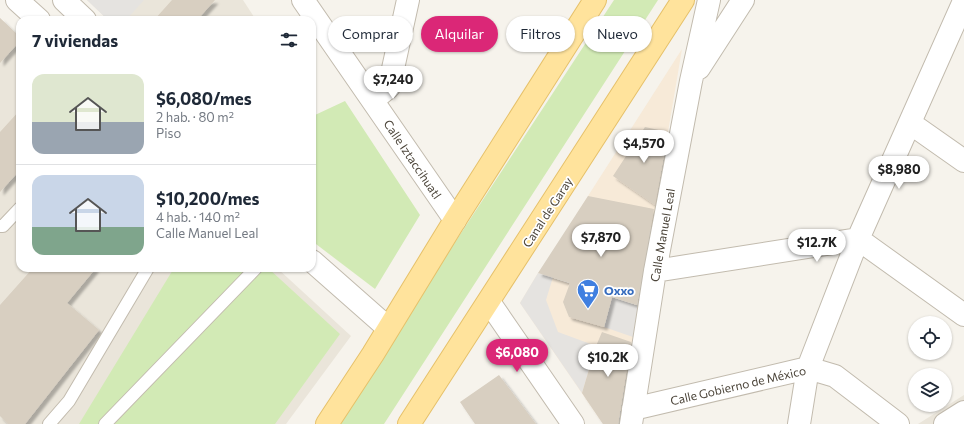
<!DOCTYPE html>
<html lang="es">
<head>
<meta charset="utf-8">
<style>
	body { margin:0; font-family:Commissioner,sans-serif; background:#f6f6f7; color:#1f2937; height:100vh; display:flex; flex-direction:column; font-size:15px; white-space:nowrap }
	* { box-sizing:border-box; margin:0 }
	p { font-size:13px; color:#747a83 }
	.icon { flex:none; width:22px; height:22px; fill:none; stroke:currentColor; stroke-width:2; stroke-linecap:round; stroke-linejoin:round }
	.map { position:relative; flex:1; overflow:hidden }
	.details { position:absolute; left:16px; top:16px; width:300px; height:256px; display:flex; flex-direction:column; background:#fff; border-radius:12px; box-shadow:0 1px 3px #0004 }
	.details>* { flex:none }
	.guide { position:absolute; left:328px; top:16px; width:380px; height:36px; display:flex; gap:8px }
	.buttons { position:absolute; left:908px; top:316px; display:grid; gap:8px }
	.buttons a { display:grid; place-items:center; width:44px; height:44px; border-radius:50%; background:#fff; box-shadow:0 1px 3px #0004; font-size:20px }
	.price { position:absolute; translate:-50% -34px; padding:0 9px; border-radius:14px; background:#fff; color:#222; font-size:13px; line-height:26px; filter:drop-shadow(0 1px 2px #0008) }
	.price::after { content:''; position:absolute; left:50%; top:24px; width:12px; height:9px; margin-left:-6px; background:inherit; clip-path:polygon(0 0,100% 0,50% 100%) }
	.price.active { background:#db2777; color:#fff }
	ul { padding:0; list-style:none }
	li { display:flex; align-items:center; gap:12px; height:100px; padding:0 16px }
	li+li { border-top:1px solid #e0e1e3 }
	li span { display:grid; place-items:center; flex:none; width:112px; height:80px; border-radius:12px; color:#555 }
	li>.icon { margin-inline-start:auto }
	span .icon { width:48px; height:48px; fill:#fffc; stroke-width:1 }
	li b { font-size:17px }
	h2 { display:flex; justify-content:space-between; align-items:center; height:48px; padding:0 16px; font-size:17px }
	.pill { padding:0 14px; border-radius:18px; background:#fff; box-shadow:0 1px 3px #0004; font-size:14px; line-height:36px }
	.pill.active { background:#db2777; color:#fff }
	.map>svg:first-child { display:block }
</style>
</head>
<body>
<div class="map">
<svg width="964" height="424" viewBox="0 0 964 424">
	<defs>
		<filter id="shadow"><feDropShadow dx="3.5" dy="3.5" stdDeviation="1" flood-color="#0004"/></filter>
	</defs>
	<rect width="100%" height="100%" fill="#f6f3ec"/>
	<path fill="#eae5da" d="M87,0H243L256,20H108Z
		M0,18L20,37V268H277L351,336L286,424H0Z
		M964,395V424H918Z"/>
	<path fill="#f7ead8" d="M682,49L652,227L576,215L588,196Z
		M538,273L638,306L618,424H603L520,303Z"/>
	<path fill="#d2eab5" d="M614,0H658L384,424H340L442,262Z
		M345,101L420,215L375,289L312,241V127L315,115Z
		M174,268H268L340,334L275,424H79Z"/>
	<path fill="#e5e3e0" d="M87,0H144L126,20H108Z
		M538,273L553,277L546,300L558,332L596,346L582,393L520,303Z
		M612,297L638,306L633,337L604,327Z"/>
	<path fill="#d8cfc1" filter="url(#shadow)" d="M172,0H215L197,20H154Z
		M0,18L20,37V41L0,63Z
		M20,110V170L0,192V132Z
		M645,127L668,132L655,205L613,176Z
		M588,196L654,209L637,305L612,297L604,327L569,317L563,302L570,283L538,273Z
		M33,268H96L67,303L99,330L25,424H8L0,416V305Z
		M602,332L631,342L618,424H603L582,393L596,346Z
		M499,375L536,424H475L460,402Z"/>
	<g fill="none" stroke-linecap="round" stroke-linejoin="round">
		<g stroke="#c2bbae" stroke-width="14">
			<path id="service" d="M0,226H3L20,208
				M49,424L69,401L148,268
				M105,424L256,268"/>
		</g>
		<g stroke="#c2bbae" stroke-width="24">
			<path id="minor" d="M17,0L39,20
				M64,0L85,20
				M699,68L743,0
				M373,100L389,87L408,0
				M910,123L964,161
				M312,261L388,328
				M655,271L858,239L964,315
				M633,409L808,368L835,376L898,424
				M631,424L655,271L691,81L709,0
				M799,424L808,368L858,239L964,1
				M945,424L964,412"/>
		</g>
		<g stroke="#c2bbae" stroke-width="24">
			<path id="tertiary" d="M303,0L455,220
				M489,302L573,424"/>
		</g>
		<g stroke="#e6c16a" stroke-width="24">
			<path id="primary" d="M327,424L373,354L455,220L595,0
				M409,424L683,0"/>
		</g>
		<use href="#service" stroke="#fff" stroke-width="12"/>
		<use href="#minor" stroke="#fff" stroke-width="22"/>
		<use href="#tertiary" stroke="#fff" stroke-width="22"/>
		<use href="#primary" stroke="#ffe39c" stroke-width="22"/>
	</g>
	<defs>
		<g id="supermarket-pin" transform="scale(1.15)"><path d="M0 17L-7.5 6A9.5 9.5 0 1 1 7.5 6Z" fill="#3f7fe0" stroke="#fff"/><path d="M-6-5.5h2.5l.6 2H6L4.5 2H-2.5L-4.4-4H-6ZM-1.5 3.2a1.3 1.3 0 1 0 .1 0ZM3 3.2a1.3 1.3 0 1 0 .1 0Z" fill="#fff"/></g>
	</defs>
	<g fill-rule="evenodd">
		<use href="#supermarket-pin" x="588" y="290"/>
	</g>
	<g text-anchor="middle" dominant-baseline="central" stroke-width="3.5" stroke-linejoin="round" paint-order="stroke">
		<g font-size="12" fill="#4b4439" stroke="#fff">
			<text transform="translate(413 159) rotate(56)">Calle Iztaccihuatl</text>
			<text transform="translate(547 212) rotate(-57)">Canal de Garay</text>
			<text transform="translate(662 235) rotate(-80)">Calle Manuel Leal</text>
			<text transform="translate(738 385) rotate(-13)">Calle Gobierno de México</text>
		</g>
		<g font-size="12" font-weight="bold" fill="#366cbe" stroke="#fff" text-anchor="start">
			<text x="604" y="290">Oxxo</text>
		</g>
	</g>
</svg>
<div class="buttons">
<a><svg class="icon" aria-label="locate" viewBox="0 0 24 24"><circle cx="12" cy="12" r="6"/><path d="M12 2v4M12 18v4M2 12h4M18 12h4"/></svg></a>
<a><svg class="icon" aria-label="layers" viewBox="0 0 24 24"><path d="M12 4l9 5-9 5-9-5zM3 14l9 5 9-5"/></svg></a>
</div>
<b class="price" style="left:393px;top:100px">$7,240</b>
<b class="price" style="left:644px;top:164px">$4,570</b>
<b class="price" style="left:899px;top:190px">$8,980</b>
<b class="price" style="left:601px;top:258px">$7,870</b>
<b class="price" style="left:817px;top:263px">$12.7K</b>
<b class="price active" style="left:517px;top:373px">$6,080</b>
<b class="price" style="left:608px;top:378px">$10.2K</b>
<div class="guide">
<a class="pill">Comprar</a>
<a class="pill active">Alquilar</a>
<a class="pill">Filtros</a>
<a class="pill">Nuevo</a>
</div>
<section class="details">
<h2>7 viviendas<svg class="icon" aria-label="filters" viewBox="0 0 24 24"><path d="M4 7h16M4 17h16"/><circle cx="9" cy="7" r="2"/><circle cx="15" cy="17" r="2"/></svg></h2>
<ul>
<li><span style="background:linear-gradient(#dfe7d0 60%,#9aa5b1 0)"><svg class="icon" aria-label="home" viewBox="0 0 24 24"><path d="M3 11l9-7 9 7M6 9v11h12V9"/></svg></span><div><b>$6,080/mes</b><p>2 hab. · 80 m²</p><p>Piso</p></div></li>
<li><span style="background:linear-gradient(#c9d6e8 65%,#7fa58c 0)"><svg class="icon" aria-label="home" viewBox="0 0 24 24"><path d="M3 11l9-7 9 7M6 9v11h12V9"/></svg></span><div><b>$10,200/mes</b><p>4 hab. · 140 m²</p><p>Calle Manuel Leal</p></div></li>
</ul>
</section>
</div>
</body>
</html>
